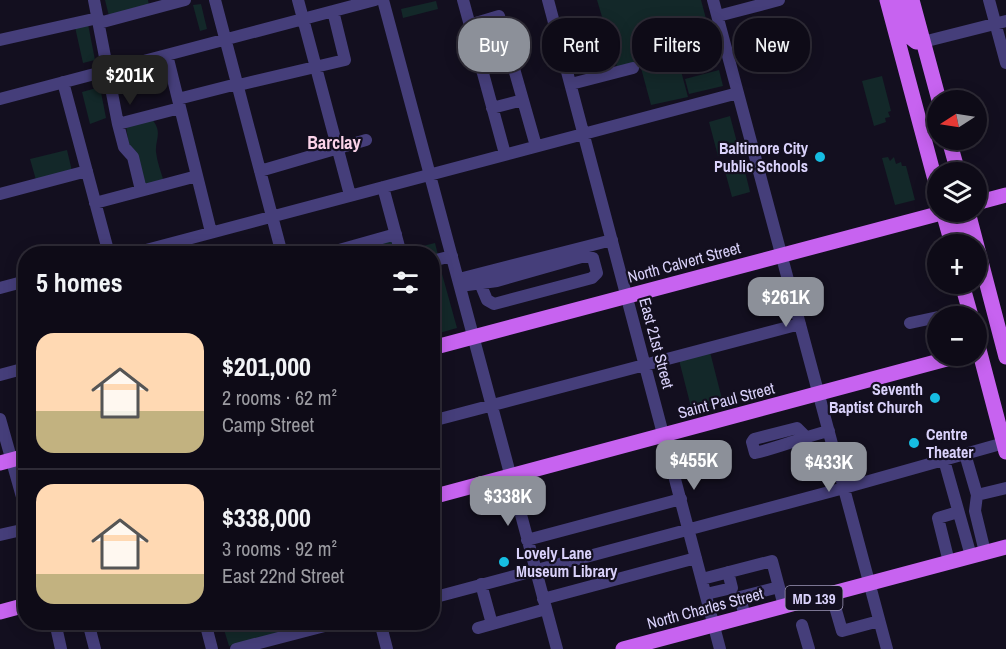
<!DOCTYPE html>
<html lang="en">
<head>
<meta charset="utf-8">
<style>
	body { margin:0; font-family:"Archivo Narrow",sans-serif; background:#1c1924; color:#f1f3f6; height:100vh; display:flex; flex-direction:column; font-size:22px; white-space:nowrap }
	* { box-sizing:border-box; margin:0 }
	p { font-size:20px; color:#9b9ba1 }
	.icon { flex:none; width:33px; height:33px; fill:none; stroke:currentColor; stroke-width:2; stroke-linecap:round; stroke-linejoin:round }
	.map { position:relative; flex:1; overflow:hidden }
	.details { position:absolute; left:18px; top:246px; width:422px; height:384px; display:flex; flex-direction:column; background:#0e0b17; border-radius:24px; box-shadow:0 3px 15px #0003,0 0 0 2px #2e2b36 }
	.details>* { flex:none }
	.guide { position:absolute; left:458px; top:18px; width:458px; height:54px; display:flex; gap:12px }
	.needle { width:39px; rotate:258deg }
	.tools { position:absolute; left:927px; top:90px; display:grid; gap:12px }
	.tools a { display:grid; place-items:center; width:60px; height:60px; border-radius:50%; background:#0e0b17; box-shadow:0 3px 15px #0003,0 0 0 2px #2e2b36; font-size:30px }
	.price { position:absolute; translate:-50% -51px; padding:0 14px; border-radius:12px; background:#8c9099; color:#fff; font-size:20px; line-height:39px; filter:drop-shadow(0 2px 3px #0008) }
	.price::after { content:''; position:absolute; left:50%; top:36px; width:18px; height:14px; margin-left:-9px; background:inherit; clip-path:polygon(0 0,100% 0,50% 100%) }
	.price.selected { background:#222; color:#fff }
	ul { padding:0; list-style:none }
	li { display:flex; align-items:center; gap:18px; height:150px; padding:0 18px }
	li+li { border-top:2px solid #2e2b36 }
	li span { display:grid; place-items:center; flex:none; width:168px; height:120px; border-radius:18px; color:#555 }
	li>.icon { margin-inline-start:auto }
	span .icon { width:72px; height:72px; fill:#fffc; stroke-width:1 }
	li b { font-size:26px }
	h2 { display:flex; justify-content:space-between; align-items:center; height:72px; padding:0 18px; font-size:26px }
	.chip { padding:0 21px; border-radius:24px; background:#0e0b17; box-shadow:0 3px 15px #0003,0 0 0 2px #2e2b36; font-size:21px; line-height:54px }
	.chip.selected { background:#8c9099; color:#fff }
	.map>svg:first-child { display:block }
</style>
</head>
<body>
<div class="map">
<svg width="1006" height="649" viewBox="0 0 1006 649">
	<rect width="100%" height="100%" fill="#130f1f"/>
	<path fill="#132829" d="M105,0H148L149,6L109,16Z
		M597,0H701L713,45L677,56L688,97L651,105L641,68L622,72L618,70Z
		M436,1L438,9L403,18L401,9Z
		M201,4L207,29L200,31L193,5Z
		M88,24L95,60L83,63L75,27Z
		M719,70L723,86L689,94L685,79Z
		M882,76L891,111L888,112L890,117L885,118L886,122L874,126L862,81Z
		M100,87L106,118L90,124L82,92Z
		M730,116L739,150L718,156L709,122Z
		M152,119C163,133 155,139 156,152C157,162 161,172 164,182L143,187L129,146L126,126Z
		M67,150L72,171L36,180L30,159Z
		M888,157L890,161L894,157L896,164L901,162L902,166H906L915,200L895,205L882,158Z
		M742,159L750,192L732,197L723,164Z
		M393,236L398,254H332Z
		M435,243L438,255L432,257V254L403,253V251Z
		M439,263L457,328L432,335V265Z
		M710,352L723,403L692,411L679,360Z
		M222,623H291L293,629L229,646Z"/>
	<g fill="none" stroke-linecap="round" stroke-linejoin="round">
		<path stroke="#453e7a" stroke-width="12" d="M94,0L118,124L124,147L133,157L141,190
			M215,0L282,254
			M298,0L350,195
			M383,0L557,649
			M463,0L505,154
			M548,0L720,649
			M713,0L887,649
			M989,0L1006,63
			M718,16L779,0
			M99,23L185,0
			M469,25L499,16L536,146
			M0,40L98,18
			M923,42L1006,21
			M167,55L211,232
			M63,82L109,254
			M571,84L633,68
			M0,99L375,0
			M178,99L237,84H243L345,60L333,11
			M492,108L523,100
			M118,124L180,108
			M260,171L366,140
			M383,187L401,254
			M0,194L87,171
			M95,203L197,176
			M131,254L738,93
			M332,254V252L396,234
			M432,261L452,256
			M459,279L612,240
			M460,286L497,281L585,256L593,258L597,273L592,278L494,304L487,300L480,283
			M0,288L26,281
			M910,323L938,317
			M0,375L26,368
			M0,419L26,511
			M432,421L800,324
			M806,437L797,428L754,439L752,442L755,453C781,447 803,437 829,431
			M965,454L977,495L975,511L985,552
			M944,460L971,556
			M977,495L1006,488
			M0,535L26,529
			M527,540L681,499
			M949,562L938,518L958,512
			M702,579L772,561L784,606
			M481,584L492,624
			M831,593L842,631L879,621
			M706,594L732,588L728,572
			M432,598L844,488L1004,443
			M543,599L696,558
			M745,617L740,597L779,587
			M55,622L61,649
			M88,622L95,649
			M205,622L212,649
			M380,622L387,649
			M802,625L809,649
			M478,628L546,609
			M236,649L340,622"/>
		<path stroke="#c763f0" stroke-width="15" d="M887,0L938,191
			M898,0L911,38L916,42H923
			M912,0L939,100
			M949,140L958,172
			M976,203L1006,195
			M943,212L952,244
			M956,212L964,244
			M968,212L1006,357
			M962,284L971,316
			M976,338L1006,452
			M432,348L945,212
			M0,463L26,456
			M432,497L958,356
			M0,612L26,605
			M623,649L1006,547"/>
	</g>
	<g fill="#16bde2" stroke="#130f1f" stroke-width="2">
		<circle cx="820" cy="157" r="6"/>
		<circle cx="935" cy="398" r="6"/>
		<circle cx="914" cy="443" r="6"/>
		<circle cx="504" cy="562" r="6"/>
	</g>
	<g text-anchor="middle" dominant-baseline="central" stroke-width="4.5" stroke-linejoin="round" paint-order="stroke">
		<rect fill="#130f1f" stroke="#9e98b9" stroke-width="1.5" x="785.5" y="586" width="57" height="24" rx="4.5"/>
		<g font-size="15" font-weight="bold" fill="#dad2fb">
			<text x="814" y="598">MD 139</text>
		</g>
		<g font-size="16" font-weight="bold" fill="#dad2fb" stroke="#130f1f" text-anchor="end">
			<text x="808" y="148">Baltimore City<tspan x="808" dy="18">Public Schools</tspan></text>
			<text x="923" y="389">Seventh<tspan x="923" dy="18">Baptist Church</tspan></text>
			<text x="926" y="434" text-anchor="start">Centre<tspan x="926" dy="18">Theater</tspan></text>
			<text x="516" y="553" text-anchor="start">Lovely Lane<tspan x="516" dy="18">Museum Library</tspan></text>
		</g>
		<g font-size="16" fill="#dad2fb" stroke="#130f1f">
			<text transform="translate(684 262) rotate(-15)">North Calvert Street</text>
			<text transform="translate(657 343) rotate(75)">East 21st Street</text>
			<text transform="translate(726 400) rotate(-15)">Saint Paul Street</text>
			<text transform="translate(705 608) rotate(-15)">North Charles Street</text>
		</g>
		<g font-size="18" font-weight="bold" fill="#fbd3e9" stroke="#130f1f">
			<text x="334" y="142">Barclay</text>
		</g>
	</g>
</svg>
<div class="tools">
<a><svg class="needle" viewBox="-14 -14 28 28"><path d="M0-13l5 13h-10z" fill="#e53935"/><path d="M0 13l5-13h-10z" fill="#9b9ba1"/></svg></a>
<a><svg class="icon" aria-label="layers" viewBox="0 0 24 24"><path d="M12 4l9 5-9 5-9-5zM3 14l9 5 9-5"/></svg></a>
<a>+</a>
<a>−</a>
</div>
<b class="price selected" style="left:130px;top:106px">$201K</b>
<b class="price" style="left:786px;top:328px">$261K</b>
<b class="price" style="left:694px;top:491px">$455K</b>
<b class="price" style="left:829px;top:493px">$433K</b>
<b class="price" style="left:508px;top:527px">$338K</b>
<div class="guide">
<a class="chip selected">Buy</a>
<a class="chip">Rent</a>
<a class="chip">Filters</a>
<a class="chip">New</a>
</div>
<section class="details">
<h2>5 homes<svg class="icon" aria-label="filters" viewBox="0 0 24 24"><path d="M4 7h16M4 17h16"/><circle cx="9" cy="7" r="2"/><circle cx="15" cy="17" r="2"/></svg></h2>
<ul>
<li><span style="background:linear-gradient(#ffd9b3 65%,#c2b280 0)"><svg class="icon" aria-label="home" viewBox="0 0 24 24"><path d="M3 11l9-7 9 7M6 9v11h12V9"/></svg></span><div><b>$201,000</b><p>2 rooms · 62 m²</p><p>Camp Street</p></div></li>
<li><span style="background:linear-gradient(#ffd9b3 75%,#c2b280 0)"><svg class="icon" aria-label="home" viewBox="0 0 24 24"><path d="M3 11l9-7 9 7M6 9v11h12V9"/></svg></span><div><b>$338,000</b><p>3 rooms · 92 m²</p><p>East 22nd Street</p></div></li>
</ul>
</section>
</div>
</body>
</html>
